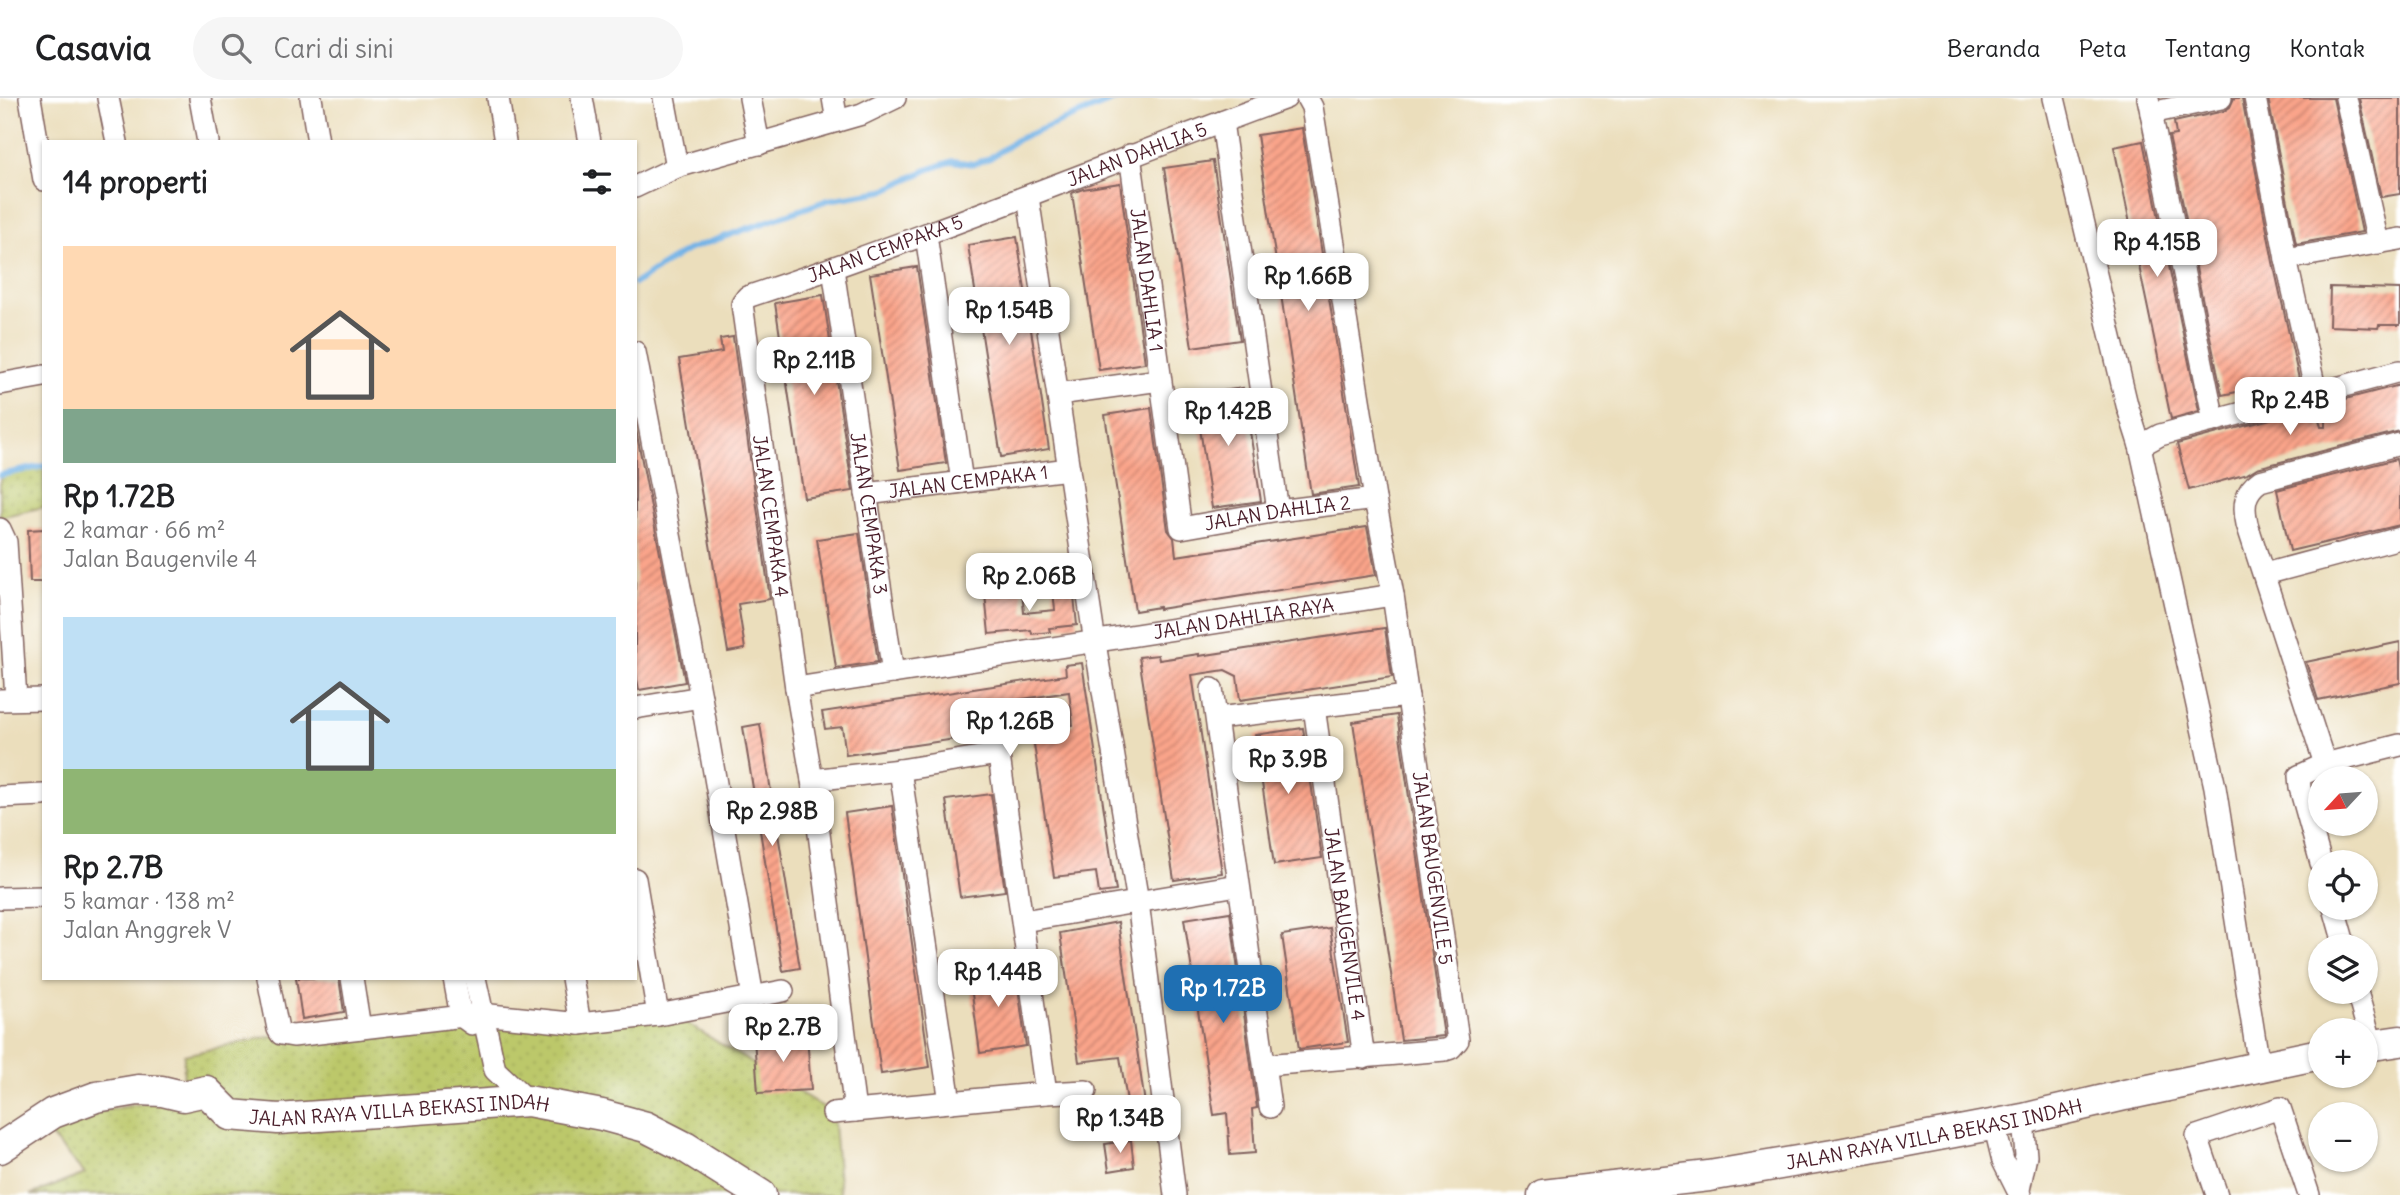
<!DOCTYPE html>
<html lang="id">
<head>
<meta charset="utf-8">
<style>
	body { margin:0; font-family:Delius,sans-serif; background:#f6f6f6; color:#202124; height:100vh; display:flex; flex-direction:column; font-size:26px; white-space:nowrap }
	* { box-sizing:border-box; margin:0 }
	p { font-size:23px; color:#757577 }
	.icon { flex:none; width:38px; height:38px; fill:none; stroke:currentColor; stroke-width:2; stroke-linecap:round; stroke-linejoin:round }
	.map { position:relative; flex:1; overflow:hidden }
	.sheet { position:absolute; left:42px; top:42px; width:595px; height:840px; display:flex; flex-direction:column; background:#fff; border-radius:0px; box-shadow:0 2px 5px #0004 }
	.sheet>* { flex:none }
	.needle { width:46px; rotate:244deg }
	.controls { position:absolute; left:2308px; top:668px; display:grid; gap:14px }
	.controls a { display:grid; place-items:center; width:70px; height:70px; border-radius:50%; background:#fff; box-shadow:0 2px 5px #0004; font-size:35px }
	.price { position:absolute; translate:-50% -60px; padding:0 16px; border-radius:14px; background:#fff; color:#222; font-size:23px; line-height:46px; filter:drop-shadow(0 2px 4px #0008) }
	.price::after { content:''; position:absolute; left:50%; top:42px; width:21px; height:16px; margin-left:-10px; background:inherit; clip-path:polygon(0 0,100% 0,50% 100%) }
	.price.selected { background:#1f6fb2; color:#fff }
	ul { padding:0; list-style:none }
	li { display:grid; align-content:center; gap:14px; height:371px; padding:0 21px }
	li span { display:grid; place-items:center; height:217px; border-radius:0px; color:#555 }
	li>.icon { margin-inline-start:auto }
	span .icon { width:126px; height:126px; fill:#fffc; stroke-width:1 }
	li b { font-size:30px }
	h2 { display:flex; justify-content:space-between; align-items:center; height:84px; padding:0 21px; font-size:30px }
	header { display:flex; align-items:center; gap:42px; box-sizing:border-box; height:98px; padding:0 35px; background:#fff; border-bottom:2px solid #e0e0e0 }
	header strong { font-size:33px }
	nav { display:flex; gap:38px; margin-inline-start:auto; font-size:24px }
	.search { width:490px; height:63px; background:#f6f6f6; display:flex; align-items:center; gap:18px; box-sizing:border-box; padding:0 24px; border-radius:38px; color:#757577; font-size:26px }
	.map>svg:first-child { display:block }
</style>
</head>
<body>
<header>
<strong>Casavia</strong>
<div class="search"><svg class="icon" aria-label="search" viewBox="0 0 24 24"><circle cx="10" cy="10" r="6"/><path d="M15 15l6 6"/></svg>Cari di sini</div>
<nav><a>Beranda</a><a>Peta</a><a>Tentang</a><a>Kontak</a></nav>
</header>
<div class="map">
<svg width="2400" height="1097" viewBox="0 0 2400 1097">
	<defs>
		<pattern id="grass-dots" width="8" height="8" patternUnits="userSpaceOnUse" patternTransform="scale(1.75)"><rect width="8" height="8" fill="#bcc86a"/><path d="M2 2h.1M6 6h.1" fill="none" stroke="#a3ab5c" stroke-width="1.8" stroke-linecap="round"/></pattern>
		<pattern id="building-hatch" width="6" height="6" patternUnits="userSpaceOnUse" patternTransform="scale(1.75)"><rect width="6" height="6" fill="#faa48a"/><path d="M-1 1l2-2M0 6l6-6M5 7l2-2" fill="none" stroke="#cc8571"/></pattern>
	</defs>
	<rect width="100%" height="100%" fill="#fff"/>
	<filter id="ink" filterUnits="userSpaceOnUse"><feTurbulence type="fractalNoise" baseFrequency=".0143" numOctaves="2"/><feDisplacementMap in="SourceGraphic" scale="14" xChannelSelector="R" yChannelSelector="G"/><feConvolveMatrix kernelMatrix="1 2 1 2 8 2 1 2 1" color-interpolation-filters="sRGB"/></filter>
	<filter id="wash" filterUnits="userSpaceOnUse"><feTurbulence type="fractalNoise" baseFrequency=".00686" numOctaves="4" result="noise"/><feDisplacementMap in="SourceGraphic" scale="28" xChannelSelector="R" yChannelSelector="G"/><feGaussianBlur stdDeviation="1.57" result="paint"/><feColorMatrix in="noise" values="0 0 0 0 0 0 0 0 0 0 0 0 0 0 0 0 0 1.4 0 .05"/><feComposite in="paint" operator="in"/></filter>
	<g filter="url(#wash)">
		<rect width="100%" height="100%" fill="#ebdebc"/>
		<path fill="url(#grass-dots)" stroke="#83744a" stroke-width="2" d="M44,368V409L0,419V377Z
			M454,880H475L482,916L680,921L833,1015L840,1097H30L85,1076L39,1025L183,998L184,957L281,936L461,919Z"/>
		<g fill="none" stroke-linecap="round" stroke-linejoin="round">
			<path stroke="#72b2e6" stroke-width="6" d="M635,185L687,152L828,102L883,93L927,72L953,63L973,66L990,60L1018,41L1119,0
				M0,377L44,368"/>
		</g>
		<g id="blocks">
			<path fill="url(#building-hatch)" d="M2234,0H2242L2273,164L2299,281L2222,297L2169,38L2176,37L2174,24L2224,13L2230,9Z
				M2268,0H2333L2362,134L2296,146Z
				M2359,0H2400V96L2381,99Z
				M1302,30L1359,389L1311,396L1257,37Z
				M2143,43L2199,313L2171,321L2114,49Z
				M1213,63L1240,242L1192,249L1164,70Z
				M1120,85L1145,265L1099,272L1072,95L1083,91Z
				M1017,139L1049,351L1001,359L968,147Z
				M917,169L946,365L900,372L870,176Z
				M2330,189L2400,191V227H2379L2378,230L2329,228Z
				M823,197L853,393L804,400L775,205Z
				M733,239L770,501L738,506L745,551L728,554L679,261L722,254L720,241Z
				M2400,287V333L2257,370L2247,376L2189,392L2177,346L2316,309L2321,329H2326V306Z
				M1243,290L1261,403L1212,410L1195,297Z
				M1151,310L1168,432L1174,440L1176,458L1367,429L1376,477L1159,511V509L1135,513L1105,317Z
				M635,327L685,584L639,592L635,571Z
				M2396,361L2400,378V427L2290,453L2277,392Z
				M44,431V484H30L28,432Z
				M859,435L878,564L836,570L817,441Z
				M1073,489L1077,527L1049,530L1050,534L1032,536L1031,532L989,536L985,496L1022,492L1024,515L1055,512L1053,492Z
				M1385,530L1392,579L1240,602L1237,578L1225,572L1192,577L1222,775L1174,782L1139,559L1158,557L1159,562L1199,556V558Z
				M2400,544V585L2318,602L2306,564Z
				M1082,565L1116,793L1099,795L1096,774L1054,779L1032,633L1073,627L1069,594L971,609L975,638L929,645L846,657L842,629L825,631L822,614L1066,577L1065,567Z
				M1397,617L1444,938L1401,942L1353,624Z
				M760,626L800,870L783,873L743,629Z
				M1303,630L1322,760L1274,767L1255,637Z
				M991,696L1005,793L960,799L946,702Z
				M892,708L930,969L881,976L845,715Z
				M1230,814L1257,1010L1252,1011L1255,1055L1230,1057L1227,1015L1214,1017L1184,821Z
				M1118,824L1147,1019L1130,1022L1120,959L1079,964L1060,835Z
				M1330,830L1348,944L1299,951L1282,837Z
				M1015,867L1026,948L980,955L969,874Z
				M296,880H339L344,914L302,921Z
				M807,937L811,992L758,995L754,940Z
				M1131,1042L1134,1069L1109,1073L1105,1046Z"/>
		</g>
	</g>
	<g filter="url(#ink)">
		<use href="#blocks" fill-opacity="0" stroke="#82625e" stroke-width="2"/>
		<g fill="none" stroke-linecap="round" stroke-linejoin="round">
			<g stroke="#82625e" stroke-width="24">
				<g id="street">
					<path d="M30,0L44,82"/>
					<path d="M108,0L117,44"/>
					<path d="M200,0L208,44"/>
					<path d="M311,0L318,44"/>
					<path d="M498,0L505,44"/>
					<path d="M582,0L590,44"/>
					<path d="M664,0L677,69"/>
					<path d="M750,0L759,46"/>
					<path d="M833,0L837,23"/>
					<path d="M2054,0L2127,307L2140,348L2215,689L2259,968"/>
					<path d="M2148,0L2214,323"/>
					<path d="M2255,0L2286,161L2316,295"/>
					<path d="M2346,0L2378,145"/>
					<path d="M2151,15L2221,0"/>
					<path d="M1222,24L1278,413"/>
					<path id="s1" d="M1130,57L1181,430L1278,413L1375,401"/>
					<path d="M635,89L677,69L862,16L895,0"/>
					<path d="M1028,99L1095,545L1138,804L1175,1097"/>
					<path d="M926,137L962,384"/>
					<path d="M2286,161L2400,141"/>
					<path id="s2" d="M833,171L893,575"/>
					<path d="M635,254L701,599L753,899"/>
					<path d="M0,286L44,278"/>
					<path d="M1058,296L1160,282"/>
					<path d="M2140,348L2160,337L2400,273"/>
					<path id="s3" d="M866,396L1069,371"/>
					<path d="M0,431L6,444L16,601"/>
					<path d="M2265,476L2400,440"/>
					<path id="s4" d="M796,590L1393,497"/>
					<path d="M1212,591L1270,1009"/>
					<path d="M0,602L44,601"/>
					<path id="s5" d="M1314,609L1364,960"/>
					<path d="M635,610L701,599"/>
					<path d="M1217,620L1408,598"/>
					<path d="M994,622L1046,995"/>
					<path d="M2325,666L2247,426C2243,408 2244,394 2260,383L2400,346"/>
					<path d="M900,672L950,1004"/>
					<path d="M812,682L900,672L998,656"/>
					<path d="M0,699L44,697"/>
					<path d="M2321,765L2300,690L2299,678L2325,666L2400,647"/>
					<path d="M635,781L658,917"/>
					<path d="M0,800L44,799"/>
					<path d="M2334,810L2345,849"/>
					<path d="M1023,823L1238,787"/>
					<path d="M268,880L278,931L281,936L293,938L481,916L580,926L658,917L783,893"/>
					<path d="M352,880L360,930"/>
					<path d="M454,880L461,918L472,926"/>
					<path d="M475,880L495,972L528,1003"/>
					<path d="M572,880L580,926"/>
					<path d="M2357,894L2372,947"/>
					<path d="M1265,967L1445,952L1451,950L1458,942L1393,497L1375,401L1312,9L1307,0"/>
					<path id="s6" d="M855,1013L812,682L796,590L742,206L747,199C929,139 1106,66 1286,0"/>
					<path d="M833,1015L1046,995L1086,993"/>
					<path d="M1994,1026L2003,1063L2020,1097"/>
					<path d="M2019,1092L2026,1058L2023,1021"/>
					<path d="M2217,1097L2197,1038L2280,1010L2309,1097"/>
				</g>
			</g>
			<g stroke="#82625e" stroke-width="33">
				<g id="secondary">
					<path d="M2366,948L2400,943"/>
					<path id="s7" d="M0,1050L53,1015L96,999L138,992L162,993L183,998L206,993L230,1017L278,1021L528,1003L602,1017L646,1029L685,1049L761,1097"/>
					<path id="s8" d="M1543,1097L1709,1078L1833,1057L2023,1021L2125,997L2320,956"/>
				</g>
			</g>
			<use href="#street" stroke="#fff" stroke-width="21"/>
			<use href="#secondary" stroke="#fff" stroke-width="30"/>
		</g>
	</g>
	<g text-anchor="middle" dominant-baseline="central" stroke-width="6" stroke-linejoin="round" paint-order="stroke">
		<g font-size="19" fill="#4a1f2b" stroke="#fff">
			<text stroke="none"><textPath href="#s6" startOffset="1239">JALAN DAHLIA 5</textPath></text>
			<text stroke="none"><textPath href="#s6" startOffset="970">JALAN CEMPAKA 5</textPath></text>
			<text stroke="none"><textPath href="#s1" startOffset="126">JALAN DAHLIA 1</textPath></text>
			<text stroke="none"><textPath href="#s3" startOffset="103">JALAN CEMPAKA 1</textPath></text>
			<text stroke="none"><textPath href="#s2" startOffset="247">JALAN CEMPAKA 3</textPath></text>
			<text stroke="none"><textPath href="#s1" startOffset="474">JALAN DAHLIA 2</textPath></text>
			<text transform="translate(771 418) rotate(82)">JALAN CEMPAKA 4</text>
			<text stroke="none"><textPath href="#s4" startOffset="453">JALAN DAHLIA RAYA</textPath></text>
			<text transform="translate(1433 770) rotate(82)">JALAN BAUGENVILE 5</text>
			<text stroke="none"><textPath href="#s5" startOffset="219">JALAN BAUGENVILE 4</textPath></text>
			<text stroke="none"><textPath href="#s7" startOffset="425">JALAN RAYA VILLA BEKASI INDAH</textPath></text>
			<text stroke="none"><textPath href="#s8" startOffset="396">JALAN RAYA VILLA BEKASI INDAH</textPath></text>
		</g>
	</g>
</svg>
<div class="controls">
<a><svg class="needle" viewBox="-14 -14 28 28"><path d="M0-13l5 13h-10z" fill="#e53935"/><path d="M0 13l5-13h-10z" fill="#757577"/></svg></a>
<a><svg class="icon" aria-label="locate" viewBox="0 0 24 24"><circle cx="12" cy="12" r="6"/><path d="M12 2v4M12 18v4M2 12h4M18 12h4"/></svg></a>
<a><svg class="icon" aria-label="layers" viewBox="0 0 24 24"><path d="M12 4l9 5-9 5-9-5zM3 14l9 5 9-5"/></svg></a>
<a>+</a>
<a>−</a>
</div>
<b class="price" style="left:2157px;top:181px">Rp 4.15B</b>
<b class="price" style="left:1308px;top:215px">Rp 1.66B</b>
<b class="price" style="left:1009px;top:249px">Rp 1.54B</b>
<b class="price" style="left:814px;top:299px">Rp 2.11B</b>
<b class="price" style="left:2290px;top:339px">Rp 2.4B</b>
<b class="price" style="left:1228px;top:350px">Rp 1.42B</b>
<b class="price" style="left:1029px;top:515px">Rp 2.06B</b>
<b class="price" style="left:1010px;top:660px">Rp 1.26B</b>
<b class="price" style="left:1288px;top:698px">Rp 3.9B</b>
<b class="price" style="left:772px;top:750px">Rp 2.98B</b>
<b class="price" style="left:998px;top:911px">Rp 1.44B</b>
<b class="price selected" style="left:1223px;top:927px">Rp 1.72B</b>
<b class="price" style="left:783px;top:966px">Rp 2.7B</b>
<b class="price" style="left:1120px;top:1057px">Rp 1.34B</b>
<section class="sheet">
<h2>14 properti<svg class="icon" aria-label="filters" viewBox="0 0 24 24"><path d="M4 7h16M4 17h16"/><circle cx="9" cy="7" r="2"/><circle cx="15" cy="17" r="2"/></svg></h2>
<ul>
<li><span style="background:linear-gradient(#ffd9b3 75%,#7fa58c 0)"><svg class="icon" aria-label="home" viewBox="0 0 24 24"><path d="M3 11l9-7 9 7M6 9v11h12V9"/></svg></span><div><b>Rp 1.72B</b><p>2 kamar · 66 m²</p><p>Jalan Baugenvile 4</p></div></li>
<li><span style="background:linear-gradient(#bfe0f5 70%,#8fb573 0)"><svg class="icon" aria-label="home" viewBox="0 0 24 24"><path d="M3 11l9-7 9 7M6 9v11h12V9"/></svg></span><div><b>Rp 2.7B</b><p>5 kamar · 138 m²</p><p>Jalan Anggrek V</p></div></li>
</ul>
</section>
</div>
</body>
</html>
